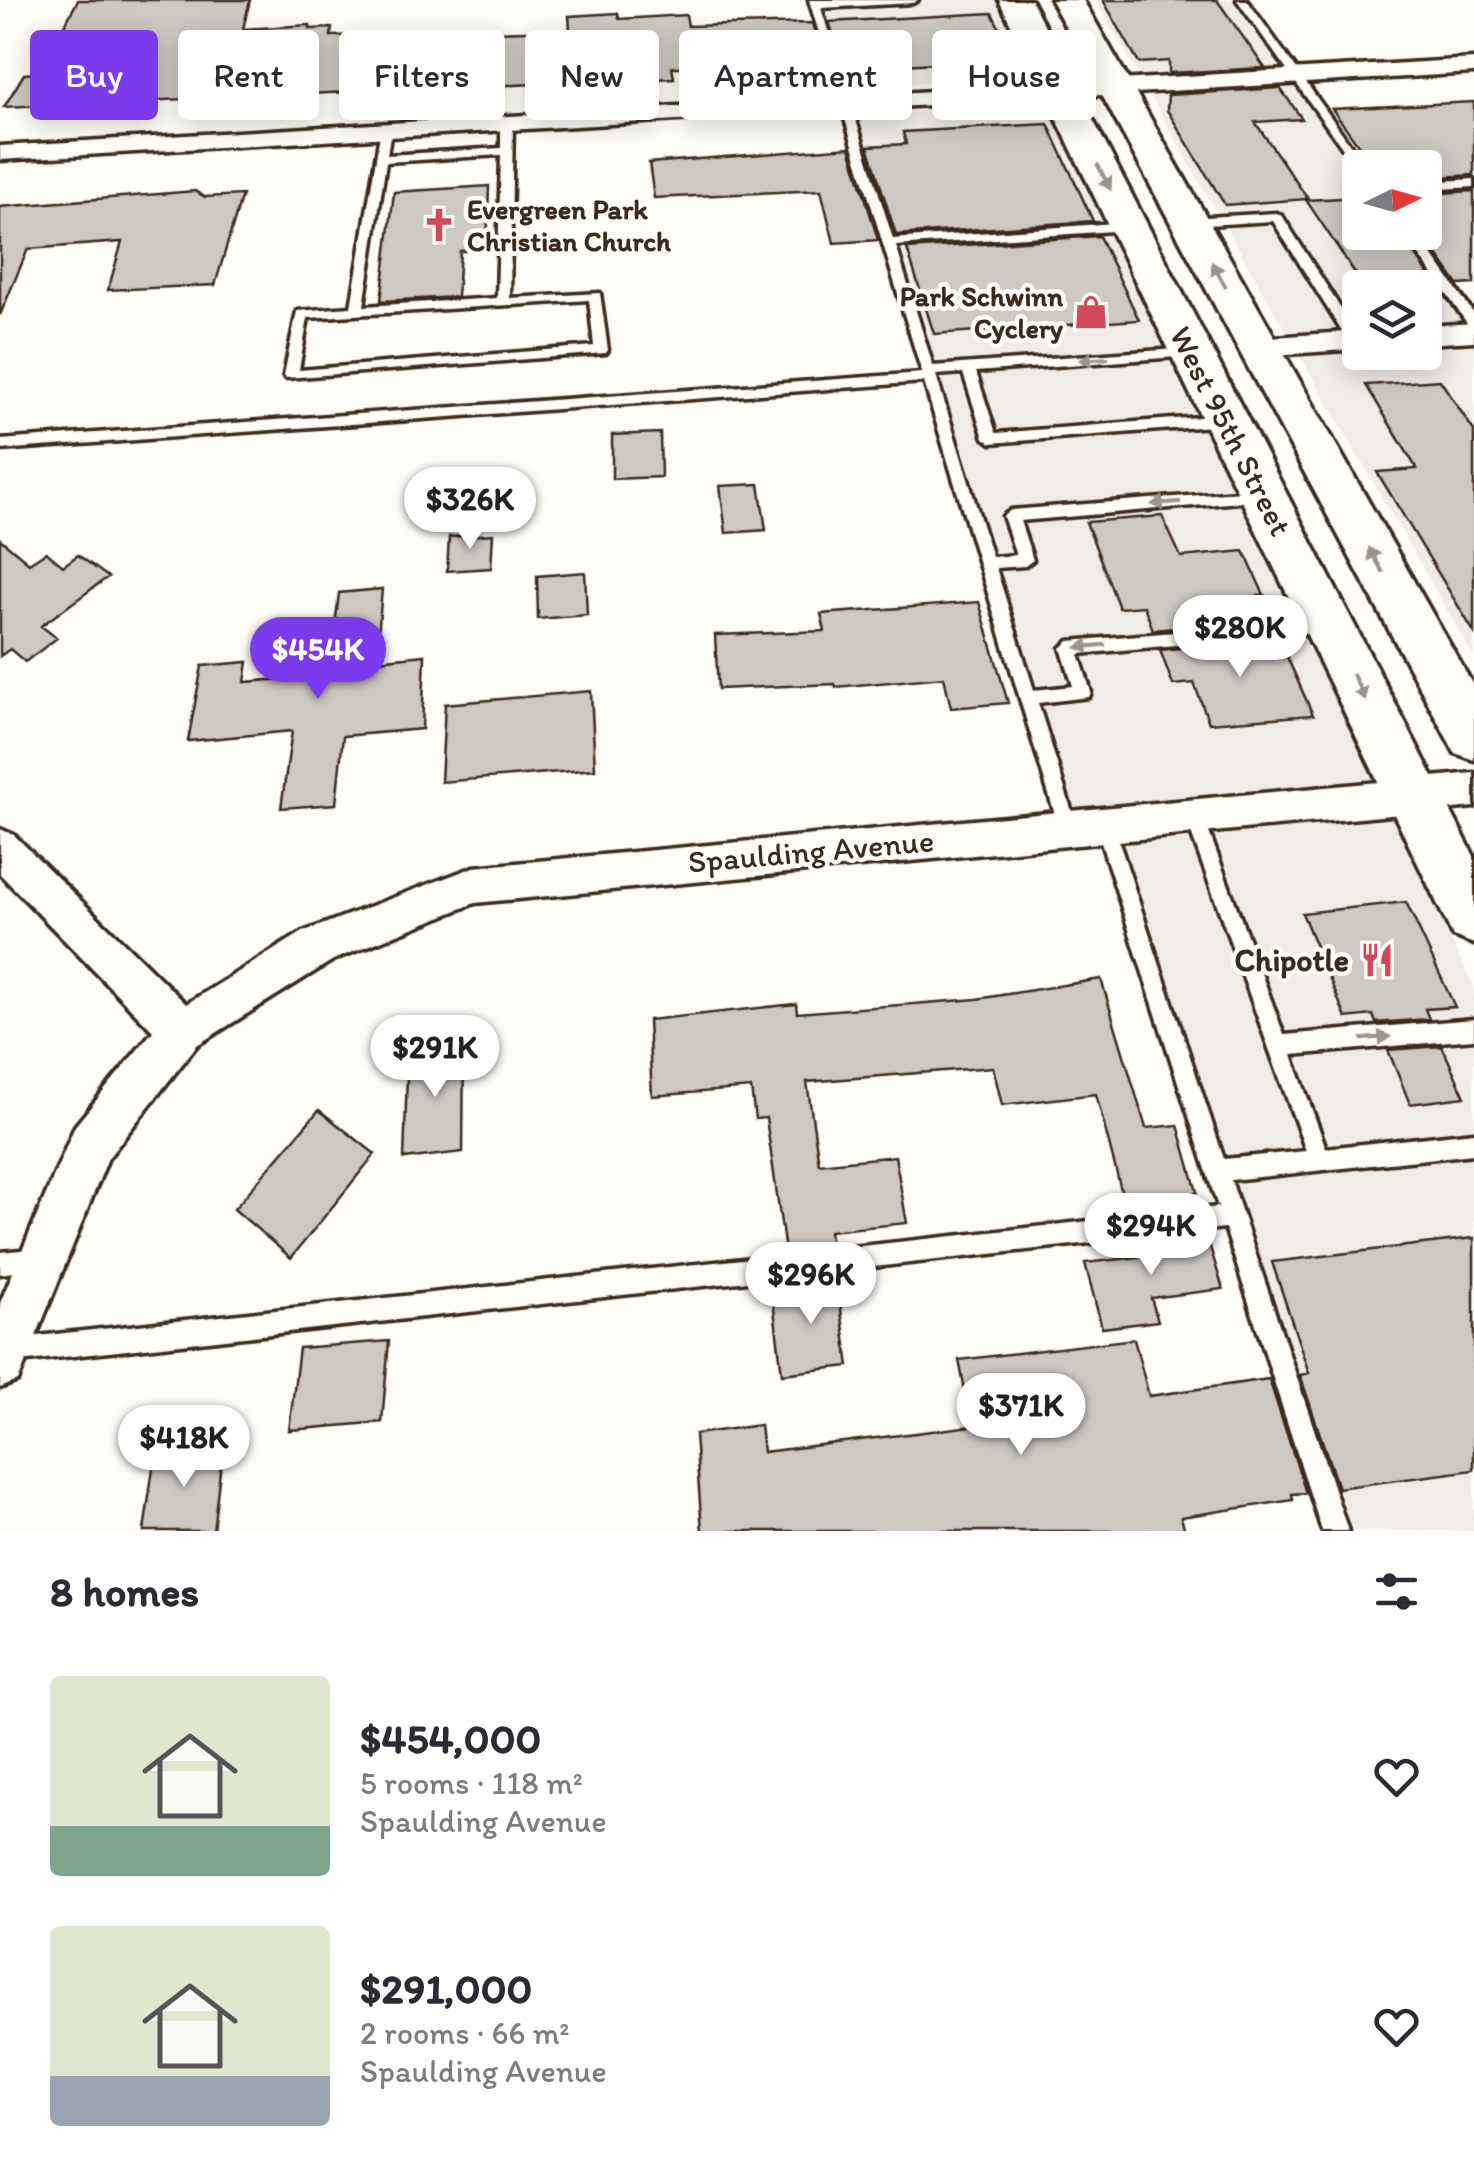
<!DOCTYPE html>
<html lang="en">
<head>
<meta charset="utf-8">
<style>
	body { margin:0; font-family:Itim,sans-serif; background:#f7f7f7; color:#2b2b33; height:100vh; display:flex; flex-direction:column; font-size:38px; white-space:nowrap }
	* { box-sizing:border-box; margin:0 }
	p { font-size:32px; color:#7c7c81 }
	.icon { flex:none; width:55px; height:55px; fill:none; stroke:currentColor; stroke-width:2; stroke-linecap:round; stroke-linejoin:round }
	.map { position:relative; height:1531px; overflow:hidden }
	.panel { display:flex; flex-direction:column; background:#fff; flex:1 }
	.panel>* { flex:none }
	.top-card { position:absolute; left:30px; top:30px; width:1415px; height:90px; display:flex; gap:20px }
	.needle { width:65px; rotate:85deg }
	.buttons { position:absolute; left:1342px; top:150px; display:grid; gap:20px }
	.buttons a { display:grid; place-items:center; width:100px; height:100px; border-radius:10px; background:#fff; box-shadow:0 5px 25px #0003; font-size:50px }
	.price { position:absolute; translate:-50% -85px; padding:0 22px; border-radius:35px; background:#fff; color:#222; font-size:32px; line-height:65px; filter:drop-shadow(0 2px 5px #0008) }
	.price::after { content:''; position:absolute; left:50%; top:60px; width:30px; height:22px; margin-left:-15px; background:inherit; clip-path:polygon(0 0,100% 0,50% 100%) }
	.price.on { background:#7c3aed; color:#fff }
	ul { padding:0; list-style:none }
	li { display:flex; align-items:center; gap:30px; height:250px; padding:0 50px }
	li span { display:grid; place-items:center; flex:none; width:280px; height:200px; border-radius:10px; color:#555 }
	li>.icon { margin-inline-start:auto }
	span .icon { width:120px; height:120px; fill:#fffc; stroke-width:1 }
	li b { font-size:42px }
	h2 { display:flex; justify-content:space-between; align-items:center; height:120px; padding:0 50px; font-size:42px }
	.tag { padding:0 35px; border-radius:10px; background:#fff; box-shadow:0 5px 25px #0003; font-size:35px; line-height:90px }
	.tag.on { background:#7c3aed; color:#fff }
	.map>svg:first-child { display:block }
</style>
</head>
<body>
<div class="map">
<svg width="1474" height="1531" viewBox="0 0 1474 1531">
	<rect width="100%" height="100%" fill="#fdfcf7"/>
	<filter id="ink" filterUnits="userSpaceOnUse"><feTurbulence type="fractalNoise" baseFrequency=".01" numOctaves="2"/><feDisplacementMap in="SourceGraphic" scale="20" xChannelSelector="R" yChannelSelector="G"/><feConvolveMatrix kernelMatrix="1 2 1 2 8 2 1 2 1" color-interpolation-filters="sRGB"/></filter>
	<g filter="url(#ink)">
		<path fill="#efece7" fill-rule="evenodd" d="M814,0H996L1034,76L841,87Z
			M1095,0H1242L1360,168V232L1409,233L1474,323V657ZM1360,288H1425V352H1360Z
			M1047,105L1474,988V1531H1335L1105,825L1068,828L849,114Z"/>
		<path fill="#cdc8c2" stroke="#3b2a1e" stroke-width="2.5" d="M78,0H250L243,29L310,25V29L332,28L331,36L570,30L569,16L618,13L619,19L686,15L688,26L812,23L825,66L672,67L674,78L4,107L24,74L39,73Z
			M1103,0H1217L1265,68L1169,73V61L1139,63Z
			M992,13L1014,58L855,68L843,65L829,22Z
			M1280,88L1302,119L1255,122L1308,199L1225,205L1167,110L1168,95Z
			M1474,102V175L1425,178V168H1375L1332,109Z
			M1048,124L1093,221L896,235L868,146L906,144L903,132Z
			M850,147L878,240L834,243L821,190L654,198L649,163Z
			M489,186L487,250L460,251L457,297L381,301L394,192Z
			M195,191L205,197L242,195L215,285L108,290L122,242L28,249L0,315V207Z
			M1474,191V284L1458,285L1421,232H1425V194Z
			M1360,197V232H1400L1437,287L1365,288L1306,200Z
			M1099,236L1139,320L934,334L907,249Z
			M1440,380L1474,431V632L1377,472L1417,469L1366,385Z
			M660,433L661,477L612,479V435Z
			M759,484L766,530L726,533L720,486Z
			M1162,516L1181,557L1244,551L1264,595H1259L1270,620L1153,630L1144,606L1119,608L1086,522Z
			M493,534L491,568L447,571L449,537Z
			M0,539L29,563L46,552L63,566L78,555L108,577L41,626L57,638L25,662L10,649L0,656Z
			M585,572L587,615L538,619L537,576Z
			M382,589L376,660L425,655L422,729L343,736L336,804L281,808L292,731L188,741L202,666L248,662L245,682L329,675L339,593Z
			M979,602L1008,703L951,708L944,677L836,687L835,684L718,689L715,635L825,631L821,614Z
			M1279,639L1313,715L1209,723L1194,683L1173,685L1160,650Z
			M591,691L595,769L441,782L445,704Z
			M1406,902L1455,1007L1425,1009L1429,1019L1376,1023L1373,1015L1346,1018L1302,913Z
			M1101,979L1146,1128L1178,1125L1197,1192L1193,1193L1197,1206L1127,1213L1096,1094L1002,1105L993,1067L807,1082L819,1164L895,1156L907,1223L829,1231L831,1246L785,1251L766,1118L755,1119L751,1088L652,1096L648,1020L796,1004L797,1013L977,999Z
			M464,1040L463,1152L404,1159L408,1046Z
			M1442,1046L1465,1097L1410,1104L1388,1050Z
			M319,1110L375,1154L291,1258L234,1209Z
			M1206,1234L1223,1289L1151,1298L1158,1321L1102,1328L1085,1263L1138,1257L1134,1242Z
			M1474,1238V1470L1338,1488L1300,1375L1309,1373L1272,1262Z
			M836,1275L849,1366L782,1374L773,1301L792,1298L789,1280Z
			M1134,1339L1149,1396L1269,1379L1306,1493L1292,1494L1293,1500L1181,1517L1185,1531H702L695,1434L760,1425L763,1452L972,1426L959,1360Z
			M389,1341L382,1422L289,1430L299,1348Z
			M223,1445L213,1531H144L155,1454Z"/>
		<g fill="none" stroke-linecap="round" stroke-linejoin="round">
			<g stroke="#3b2a1e" stroke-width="7">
				<path id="lane" d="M809,0H918L913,3L821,8L893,239L1128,222L1134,226L1128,230L896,246L933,366L1191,348L1198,352L1191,356L976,372L996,433L1225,415L1232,420L1225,425L991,443L984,438L963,373L936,375L992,557L1016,555L1003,516L1011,510L1263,490L1270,495L1263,500L1020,521L1033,560L1025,566L996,568L1034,690L1073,686L1061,648L1069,641L1327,619L1335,625L1327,631L1079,654L1091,692L1089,697L1038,703L1077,828L1074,834L1068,836L1062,834L1059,828L924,382L0,450V440L922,373Z
					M1237,0H1247L1367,168H1360L1358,170Z
					M507,120L513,123L510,298L600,293L608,350L606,353L286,378L284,375L297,311L351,307L381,128L391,130L387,155L501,148V123ZM501,155L497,298L364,306L386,162ZM589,300L594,346L299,370L308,318Z
					M1474,179V187L1425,190V182Z
					M1277,213L1283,217L1360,339L1359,343H1349L1273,221L1190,226L1184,222L1190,218Z
					M1403,232H1416L1474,314V327L1469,326Z
					M1194,808L1200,810L1203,816L1284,1035L1474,1019V1039L1292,1055L1326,1148L1474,1132V1154L1231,1180L1348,1531H1322L1225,1228L10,1363L2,1359V1343L10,1339L1218,1207L1095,824L1098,818L1104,816L1110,818L1113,824L1224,1159L1306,1151L1185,816L1188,810Z
					M41,1248L49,1251L52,1259L49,1267L0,1274V1252Z"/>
			</g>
			<g stroke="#3b2a1e" stroke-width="7">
				<path id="street" d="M1474,59V73L0,160V146Z
					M1474,323V341L1425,344V326Z
					M1360,331V349L1258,356L1248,354L1244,347L1248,340L1258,338Z
					M1474,773V807L475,903L333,960L197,1045L108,1158L18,1381L0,1388V1303L75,1126L153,1031L0,874V829L14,835L186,1004L303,932L474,867Z"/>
			</g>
			<g stroke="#3b2a1e" stroke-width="7">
				<path id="primary" d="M999,0H1031L1474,856V944L1453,936Z
					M1051,0H1083L1474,687V760L1455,753Z"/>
			</g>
			<use href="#lane" fill="#fdfcf7" fill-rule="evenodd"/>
			<use href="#street" fill="#fdfcf7" fill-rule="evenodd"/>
			<use href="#primary" fill="#fdfcf7" fill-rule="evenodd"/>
		</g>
		<defs><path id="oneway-solid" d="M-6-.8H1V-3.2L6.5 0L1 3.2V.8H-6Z" transform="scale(2.5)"/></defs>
		<g fill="#9c938a">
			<use href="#oneway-solid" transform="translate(1104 177) rotate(63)"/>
			<use href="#oneway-solid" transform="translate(1219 275) rotate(-119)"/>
			<use href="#oneway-solid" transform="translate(1094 359) rotate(176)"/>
			<use href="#oneway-solid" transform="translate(1166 503) rotate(175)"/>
			<use href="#oneway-solid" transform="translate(1376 560) rotate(-119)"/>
			<use href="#oneway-solid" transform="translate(1091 646) rotate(175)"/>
			<use href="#oneway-solid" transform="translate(1359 687) rotate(64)"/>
			<use href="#oneway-solid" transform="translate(1376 1038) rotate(-5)"/>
		</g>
	</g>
	<defs>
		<g id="church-bare" transform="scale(2.7)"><path d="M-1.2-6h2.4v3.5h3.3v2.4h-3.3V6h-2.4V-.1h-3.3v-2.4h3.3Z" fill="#d1495b" stroke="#fdfcf7" stroke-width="2.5" paint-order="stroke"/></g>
		<g id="shop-bare" transform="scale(2.7)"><path d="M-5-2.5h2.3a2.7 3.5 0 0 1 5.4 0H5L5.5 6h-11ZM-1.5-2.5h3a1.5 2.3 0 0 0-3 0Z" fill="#d1495b" stroke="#fdfcf7" stroke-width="2.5" paint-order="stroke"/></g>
		<g id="restaurant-bare" transform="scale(2.7)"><path d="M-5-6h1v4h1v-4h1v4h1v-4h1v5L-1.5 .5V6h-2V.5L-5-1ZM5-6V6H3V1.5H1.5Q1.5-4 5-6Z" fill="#d1495b" stroke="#fdfcf7" stroke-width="2.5" paint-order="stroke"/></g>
	</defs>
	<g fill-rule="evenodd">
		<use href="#church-bare" x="439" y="225"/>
		<use href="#shop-bare" x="1091" y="312"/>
		<use href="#restaurant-bare" x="1377" y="960"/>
	</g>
	<g text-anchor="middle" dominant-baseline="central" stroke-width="9" stroke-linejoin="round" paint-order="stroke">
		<g font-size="28" font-weight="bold" fill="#3b2a1e" stroke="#fdfcf7" text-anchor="start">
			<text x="467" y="209">Evergreen Park<tspan x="467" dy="32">Christian Church</tspan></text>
			<text x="1063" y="296" text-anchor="end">Park Schwinn<tspan x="1063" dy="32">Cyclery</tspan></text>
		</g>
		<g font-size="32" fill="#3b2a1e" stroke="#fdfcf7">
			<text transform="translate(1231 431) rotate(63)">West 95th Street</text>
			<text transform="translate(811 851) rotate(-5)">Spaulding Avenue</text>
		</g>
		<g font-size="32" font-weight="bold" fill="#3b2a1e" stroke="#fdfcf7" text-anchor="end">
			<text x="1349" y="960">Chipotle</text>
		</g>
	</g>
</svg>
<div class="buttons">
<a><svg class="needle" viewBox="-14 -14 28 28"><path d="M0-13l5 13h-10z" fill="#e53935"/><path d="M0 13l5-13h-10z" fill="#7c7c81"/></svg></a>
<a><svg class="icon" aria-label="layers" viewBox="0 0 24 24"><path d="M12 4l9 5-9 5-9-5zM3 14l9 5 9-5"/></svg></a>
</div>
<b class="price" style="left:470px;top:552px">$326K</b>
<b class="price" style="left:1240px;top:680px">$280K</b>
<b class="price on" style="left:318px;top:702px">$454K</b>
<b class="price" style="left:435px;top:1100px">$291K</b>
<b class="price" style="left:1151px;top:1278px">$294K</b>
<b class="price" style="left:811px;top:1327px">$296K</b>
<b class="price" style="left:1021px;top:1458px">$371K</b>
<b class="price" style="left:184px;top:1490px">$418K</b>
<div class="top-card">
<a class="tag on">Buy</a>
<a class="tag">Rent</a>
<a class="tag">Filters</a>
<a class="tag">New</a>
<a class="tag">Apartment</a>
<a class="tag">House</a>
</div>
</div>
<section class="panel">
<h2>8 homes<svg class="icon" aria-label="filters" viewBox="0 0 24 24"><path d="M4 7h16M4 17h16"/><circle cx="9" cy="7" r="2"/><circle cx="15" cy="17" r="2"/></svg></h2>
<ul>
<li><span style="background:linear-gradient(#dfe7d0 75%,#7fa58c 0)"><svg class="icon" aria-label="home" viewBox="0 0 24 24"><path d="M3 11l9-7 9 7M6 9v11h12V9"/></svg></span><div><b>$454,000</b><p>5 rooms · 118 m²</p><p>Spaulding Avenue</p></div><svg class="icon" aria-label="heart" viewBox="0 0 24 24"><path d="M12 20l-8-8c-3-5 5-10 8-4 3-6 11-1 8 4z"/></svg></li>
<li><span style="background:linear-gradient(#dfe7d0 75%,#9aa5b1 0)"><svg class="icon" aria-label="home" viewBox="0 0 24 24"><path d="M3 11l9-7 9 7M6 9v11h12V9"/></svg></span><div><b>$291,000</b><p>2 rooms · 66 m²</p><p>Spaulding Avenue</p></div><svg class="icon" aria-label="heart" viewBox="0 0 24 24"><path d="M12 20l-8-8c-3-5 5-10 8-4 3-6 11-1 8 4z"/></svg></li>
</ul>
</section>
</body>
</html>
